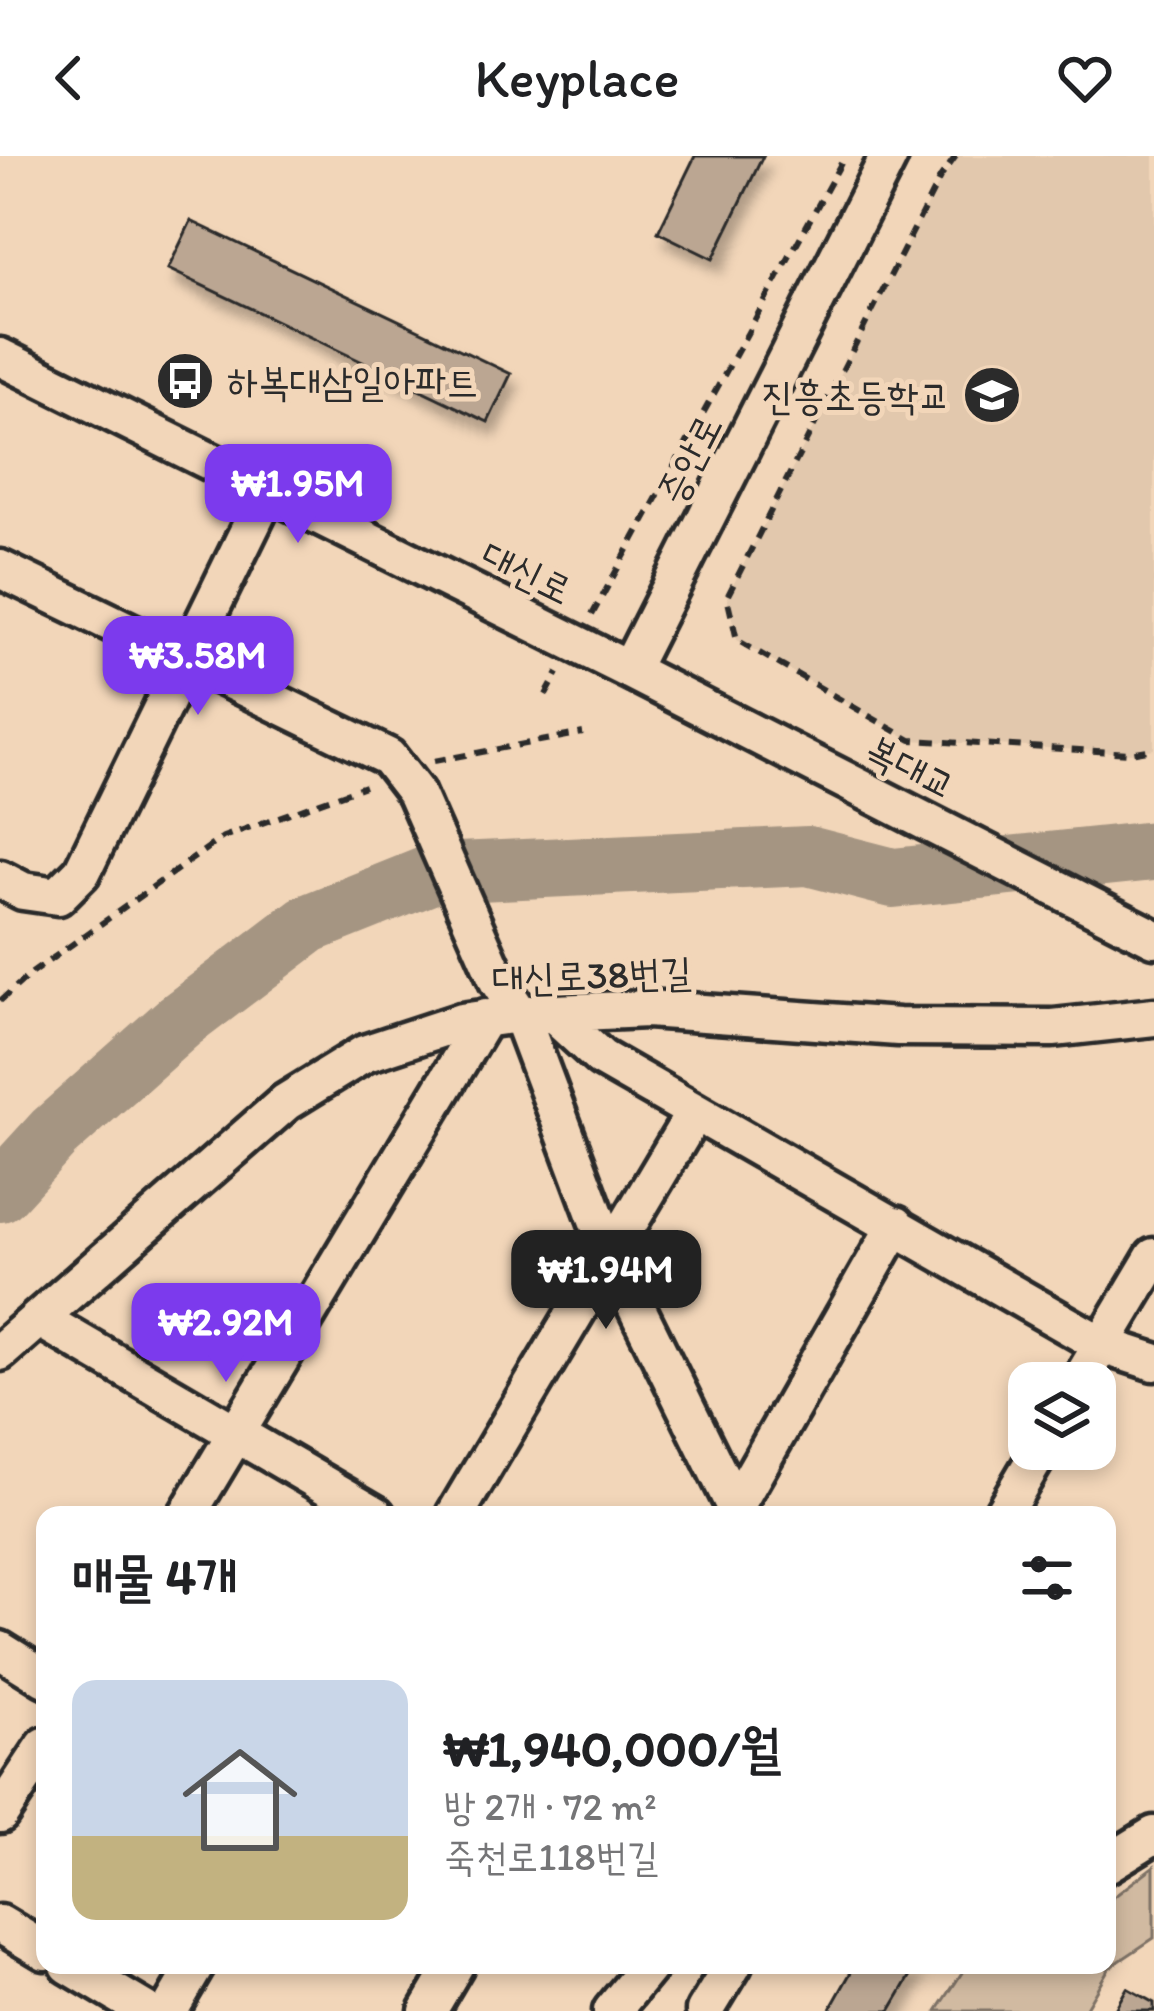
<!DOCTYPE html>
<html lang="ko">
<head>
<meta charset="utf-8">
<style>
	body { margin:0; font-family:Itim,"Poor Story",sans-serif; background:#f2f2f2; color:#202124; height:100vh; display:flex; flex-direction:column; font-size:45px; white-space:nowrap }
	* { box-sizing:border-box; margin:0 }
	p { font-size:39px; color:#757577 }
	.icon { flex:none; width:66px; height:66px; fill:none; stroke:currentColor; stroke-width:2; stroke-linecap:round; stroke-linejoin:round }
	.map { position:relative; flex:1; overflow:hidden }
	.details { position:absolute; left:36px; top:1350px; width:1080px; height:468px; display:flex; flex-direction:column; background:#fff; border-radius:24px; box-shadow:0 6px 18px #0003 }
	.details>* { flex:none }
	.buttons { position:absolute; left:1008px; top:1206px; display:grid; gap:24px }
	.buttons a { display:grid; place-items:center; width:108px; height:108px; border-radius:24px; background:#fff; box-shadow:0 6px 18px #0003; font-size:60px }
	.price { position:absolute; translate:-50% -102px; padding:0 27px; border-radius:24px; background:#7c3aed; color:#fff; font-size:39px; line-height:78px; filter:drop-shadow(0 3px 6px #0008) }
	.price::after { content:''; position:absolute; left:50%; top:72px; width:36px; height:27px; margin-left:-18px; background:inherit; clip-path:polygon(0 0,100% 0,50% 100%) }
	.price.on { background:#222; color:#fff }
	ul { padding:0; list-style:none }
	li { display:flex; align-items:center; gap:36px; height:300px; padding:0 36px }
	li+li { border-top:3px solid #e0e0e0 }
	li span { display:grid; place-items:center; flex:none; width:336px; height:240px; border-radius:24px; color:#555 }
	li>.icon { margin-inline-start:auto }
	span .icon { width:144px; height:144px; fill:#fffc; stroke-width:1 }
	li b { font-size:51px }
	h2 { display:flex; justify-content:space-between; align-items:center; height:144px; padding:0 36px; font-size:51px }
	header { display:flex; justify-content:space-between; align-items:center; height:156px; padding:0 36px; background:#fff; font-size:54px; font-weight:600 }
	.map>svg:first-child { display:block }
</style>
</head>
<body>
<header><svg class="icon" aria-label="back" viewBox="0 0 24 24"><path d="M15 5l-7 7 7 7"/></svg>Keyplace<svg class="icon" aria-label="heart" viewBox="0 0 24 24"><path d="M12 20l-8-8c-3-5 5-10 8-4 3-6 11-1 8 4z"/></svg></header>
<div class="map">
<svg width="1154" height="1855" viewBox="0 0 1154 1855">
	<defs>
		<filter id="shadow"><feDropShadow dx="7" dy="13" stdDeviation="6" flood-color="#0004"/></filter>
	</defs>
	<rect width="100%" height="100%" fill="#f2d6b9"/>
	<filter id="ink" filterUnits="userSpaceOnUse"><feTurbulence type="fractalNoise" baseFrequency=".00833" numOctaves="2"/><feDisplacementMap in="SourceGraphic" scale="24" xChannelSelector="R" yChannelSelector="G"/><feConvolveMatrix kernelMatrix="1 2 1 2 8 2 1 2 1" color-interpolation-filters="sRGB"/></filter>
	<g filter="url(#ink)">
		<path fill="#e2c8ad" d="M959,0H1154V593L1130,597L911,584L737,484L727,441L933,37Z"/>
		<path fill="#d1baa1" stroke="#7e7266" stroke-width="3" d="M1154,1710V1782L1109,1812L1084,1855H937L967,1809H1107V1746Z"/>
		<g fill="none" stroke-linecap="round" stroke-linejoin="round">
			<path stroke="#a59582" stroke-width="60" d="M0,1036L54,977L180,865L308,768L435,717L808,700L893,722L1154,695"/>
		</g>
		<path fill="#bba692" stroke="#2b2b2b" stroke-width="3" filter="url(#shadow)" d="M695,0H763L713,103L658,76Z
			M191,65L511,218L488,266L168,113Z
			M855,1809H917L890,1855H829Z
			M1127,1832L1154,1847V1855H1114Z"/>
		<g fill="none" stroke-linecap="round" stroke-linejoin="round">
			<g stroke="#2b2b2b" stroke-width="45">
				<path id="minor" d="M0,201L629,514L1154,782
					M0,413L388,601L415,636L498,825L520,858L610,1098L735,1351L896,1069
					M629,514L889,0
					M0,723L23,735L58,740L82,716L268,335
					M552,857L601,902L1102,1189L1154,1206
					M40,1163L376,1359
					M0,1196L286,946L364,898L461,866L511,859L647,853L898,871L1053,872L1154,861
					M1079,1227L1154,1101
					M187,1359L485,862
					M455,1359L695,956
					M1002,1359L1041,1293
					M0,1494L45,1522
					M0,1658L45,1590
					M1107,1708L1154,1679
					M0,1768L45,1795
					M69,1809L146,1855
					M169,1855L196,1809
					M428,1855L455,1809
					M612,1855L650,1809
					M705,1855L733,1809"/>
			</g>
			<path stroke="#2b2b2b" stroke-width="6" stroke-dasharray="12 9" stroke-linecap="butt" d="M956,0L940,22L727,441L737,484L911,584L1130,597L1154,593
				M592,459L845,0
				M546,539L558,517
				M434,605L583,577
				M0,845L29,819L223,681L365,630"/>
			<use href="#minor" stroke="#f2d6b9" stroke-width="36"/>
		</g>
	</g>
	<defs>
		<g id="bus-disc" transform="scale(3)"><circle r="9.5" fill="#2b2b2b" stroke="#f2d6b9"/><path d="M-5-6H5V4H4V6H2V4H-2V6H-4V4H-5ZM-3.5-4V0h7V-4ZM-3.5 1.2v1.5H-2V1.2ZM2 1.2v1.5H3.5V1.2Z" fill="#fff"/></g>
		<g id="school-disc" transform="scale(3)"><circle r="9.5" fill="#2b2b2b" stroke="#f2d6b9"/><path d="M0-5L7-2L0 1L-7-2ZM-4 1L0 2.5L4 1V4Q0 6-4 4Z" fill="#fff"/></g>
	</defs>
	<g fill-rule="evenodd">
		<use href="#bus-disc" x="185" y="225"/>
		<use href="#school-disc" x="992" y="239"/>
	</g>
	<g text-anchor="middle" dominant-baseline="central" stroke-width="10" stroke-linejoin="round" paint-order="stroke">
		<g font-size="39" fill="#2b2b2b" stroke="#f2d6b9" text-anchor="start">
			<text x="227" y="225">하복대삼일아파트</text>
			<text x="950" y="239" text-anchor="end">진흥초등학교</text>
		</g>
		<g font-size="39" fill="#2b2b2b" stroke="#f2d6b9">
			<text transform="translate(689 303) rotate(-63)">증안로</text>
			<text transform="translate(527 416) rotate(26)">대신로</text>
			<text transform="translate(911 611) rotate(27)">복대교</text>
			<text transform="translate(592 819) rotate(-2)">대신로38번길</text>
		</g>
	</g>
</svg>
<div class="buttons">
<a><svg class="icon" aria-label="layers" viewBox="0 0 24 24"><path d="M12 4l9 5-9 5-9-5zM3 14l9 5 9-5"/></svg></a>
</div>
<b class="price" style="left:298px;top:390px">₩1.95M</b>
<b class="price" style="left:198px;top:562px">₩3.58M</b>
<b class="price on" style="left:606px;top:1176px">₩1.94M</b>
<b class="price" style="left:226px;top:1229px">₩2.92M</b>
<section class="details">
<h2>매물 4개<svg class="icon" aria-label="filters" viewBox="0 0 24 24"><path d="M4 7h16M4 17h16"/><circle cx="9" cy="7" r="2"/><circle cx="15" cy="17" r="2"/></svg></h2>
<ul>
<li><span style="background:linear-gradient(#c9d6e8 65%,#c2b280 0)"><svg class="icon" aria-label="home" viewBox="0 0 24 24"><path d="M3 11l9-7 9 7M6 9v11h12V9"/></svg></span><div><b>₩1,940,000/월</b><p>방 2개 · 72 m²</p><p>죽천로118번길</p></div></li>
</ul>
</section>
</div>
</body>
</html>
